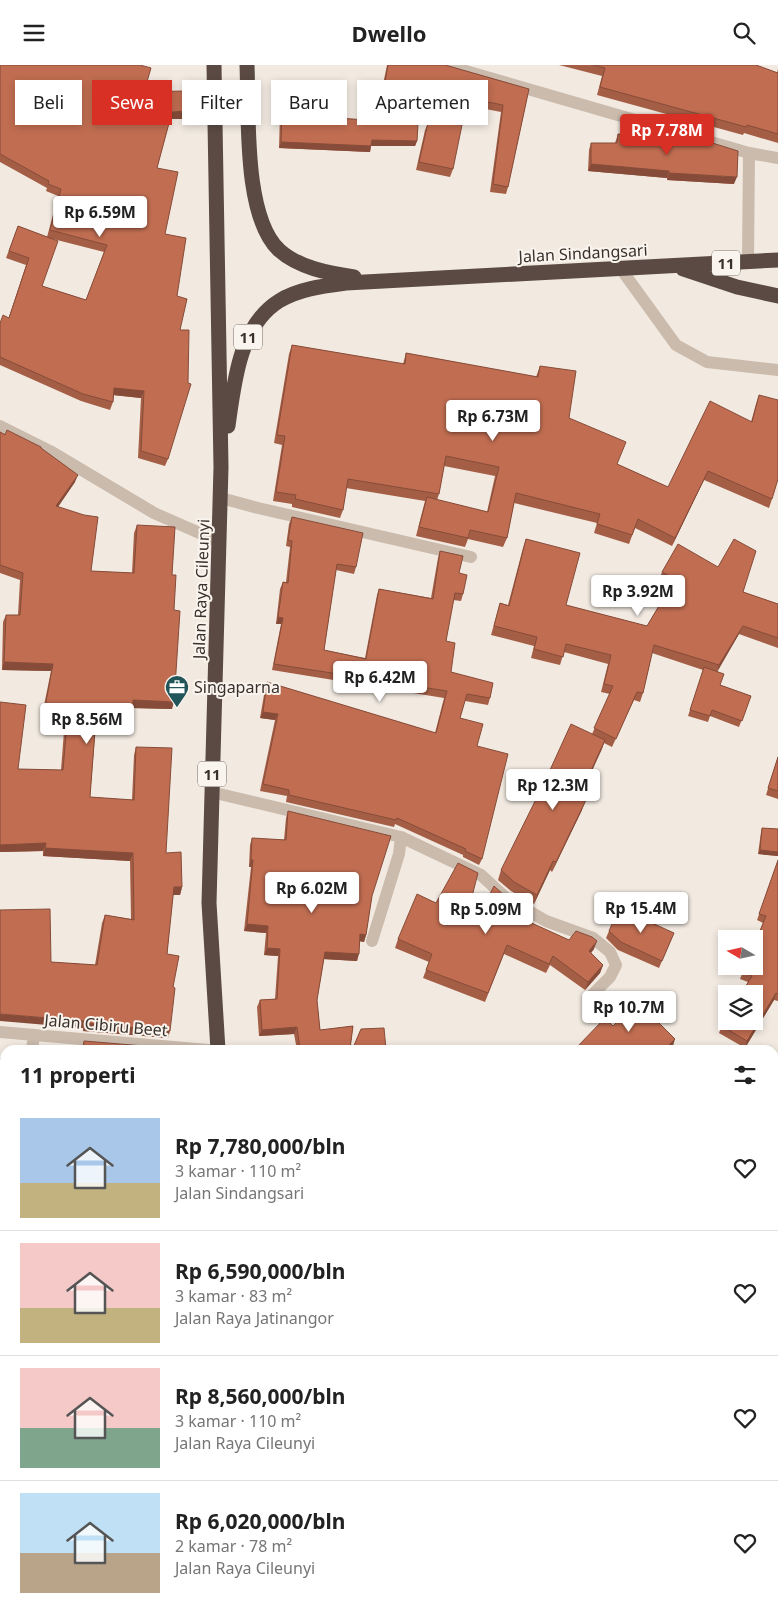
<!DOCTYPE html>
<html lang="id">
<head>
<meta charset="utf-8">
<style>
	body { margin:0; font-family:"Noto Sans",sans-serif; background:#f6f6f6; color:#222; height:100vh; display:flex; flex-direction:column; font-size:19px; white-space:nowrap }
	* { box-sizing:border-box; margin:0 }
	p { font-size:16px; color:#767676 }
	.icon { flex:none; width:28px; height:28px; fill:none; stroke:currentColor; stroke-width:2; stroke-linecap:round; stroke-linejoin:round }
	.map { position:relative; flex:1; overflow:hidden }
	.details { position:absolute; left:0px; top:980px; width:779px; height:571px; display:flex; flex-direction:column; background:#fff; border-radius:15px 15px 0 0; box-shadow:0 2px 8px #0003 }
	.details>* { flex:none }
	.banner { position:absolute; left:15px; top:15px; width:500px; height:45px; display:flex; gap:10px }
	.needle { width:32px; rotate:279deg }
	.controls { position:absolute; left:718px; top:865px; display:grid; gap:10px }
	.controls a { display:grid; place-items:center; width:45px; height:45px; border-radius:0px; background:#fff; box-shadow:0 2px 8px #0003; font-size:25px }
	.price { position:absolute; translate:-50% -42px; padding:0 11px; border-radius:5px; background:#fff; color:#222; font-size:16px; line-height:32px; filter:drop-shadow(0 1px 2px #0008) }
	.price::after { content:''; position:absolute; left:50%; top:30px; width:15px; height:11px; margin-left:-8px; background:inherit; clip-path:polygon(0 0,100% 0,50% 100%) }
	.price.current { background:#d93025; color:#fff }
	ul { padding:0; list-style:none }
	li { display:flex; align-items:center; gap:15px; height:125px; padding:0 20px }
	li+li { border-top:1px solid #e0e0e0 }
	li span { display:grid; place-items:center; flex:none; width:140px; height:100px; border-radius:0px; color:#555 }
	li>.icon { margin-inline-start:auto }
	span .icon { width:60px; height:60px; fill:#fffc; stroke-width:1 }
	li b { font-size:21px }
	h2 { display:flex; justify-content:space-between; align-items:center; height:60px; padding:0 20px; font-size:21px }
	.tag { padding:0 18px; border-radius:0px; background:#fff; box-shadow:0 2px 8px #0003; font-size:18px; line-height:45px }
	.tag.current { background:#d93025; color:#fff }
	header { display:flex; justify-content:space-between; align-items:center; height:65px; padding:0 20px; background:#fff; font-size:22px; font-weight:700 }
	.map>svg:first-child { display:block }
</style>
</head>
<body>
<header><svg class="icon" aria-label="menu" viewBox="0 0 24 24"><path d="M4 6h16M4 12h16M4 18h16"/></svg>Dwello<svg class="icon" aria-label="search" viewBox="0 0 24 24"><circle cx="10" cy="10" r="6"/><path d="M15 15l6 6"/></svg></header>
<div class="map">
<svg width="778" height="1551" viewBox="0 0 778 1551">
	<rect width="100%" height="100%" fill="#f2eae1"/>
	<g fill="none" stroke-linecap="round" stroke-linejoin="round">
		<path stroke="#cbbbad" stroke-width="12" d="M445,0L749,88L748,196
			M749,88L778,93
			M621,204L676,280L707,297L778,305
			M0,361L50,386L154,448L220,477
			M221,433L258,443L471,492
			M211,727L401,772L481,810L506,833L546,856L593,873L610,887L616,900L610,912L588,934
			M372,876L399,789L401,772
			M0,967L208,985
			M32,985L34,970
			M0,1427L5,1416
			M774,1490L778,1493
			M211,1546L213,1551"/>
		<path stroke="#5a4a43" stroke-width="15" d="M214,0L221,402L209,838L218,985
			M247,0C249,48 243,151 279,185C299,203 328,208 354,212
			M683,204L737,222L778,231
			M228,361C234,319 239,261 279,236C298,224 323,221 346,218L778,195
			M397,1546L398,1551"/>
	</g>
	<path fill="#a55e46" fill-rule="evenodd" d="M0,0L144,27L182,54H170L157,103L165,169L177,231L180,265L168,394L165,401L138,393L141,333L114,330L113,337L110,345L81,336L0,300V258L9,252L26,200L6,193L18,161L47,172L58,131L46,126L47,123L0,97ZM53,174L104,187L86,235L42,221Z
		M387,0H445L529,24L508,122L506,129L490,127L501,47L382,24Z
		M559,0H756L777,8L778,4V78L744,68L743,70L597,30L602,11Z
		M282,43L339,53L417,76L415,81H371L370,87L279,83L280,48Z
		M428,58L453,104L450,112L416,105L425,65Z
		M618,69L734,119L667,115V113L588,106L589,85L591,78H615Z
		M292,280L403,299L406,288L536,312L540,301L569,353L617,399L668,422L751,357L756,339L759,330L772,434L769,443L704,415L672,481L635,463L629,479L594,468L597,458L514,438L507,473L503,482L468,474L465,482L416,471L425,436L346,423L343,445L340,453L292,442V439L273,436L282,380L274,378L289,289ZM444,401L495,411L487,447L437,435L439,429Z
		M0,367L41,383L75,417L58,441L91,506L132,508L134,468L137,460L172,510L174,545L172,644L133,643V652L130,659H96L90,732L132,735L134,690L136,682L166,788L182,822L180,830H173L167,889L173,922L168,973L83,966V963L51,897L95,900L102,858L105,850L131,854L130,796L43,791V786L0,787V637L18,704L61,705L64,666L40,660L51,606L2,605L3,557L6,550H18L20,515L0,508Z
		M292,452L356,502L354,509L336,505L324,585L365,593L377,530L379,524L431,533L438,493L440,486L459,508L463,529L461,536L453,535L446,576L451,607L490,633L488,640L465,636L460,653L477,681L482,794L479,800L463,792V790L395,759L394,762L286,737L287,731L260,726L275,655L260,653L265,624L267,617L435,668L444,633L272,605L281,559H276L280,524L283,517H286L290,482L286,481L289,459Z
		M526,474L566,540L647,561L670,522L659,515L662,507L743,527L778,539V583L739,569L717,606L720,620L751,631L739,662L710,651L708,657L688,651L703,605L652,588L643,628L640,637L634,635L612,682L604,678L580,732L582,745L552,807L550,805L534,839L511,826L498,815L501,805L592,669L610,629L601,627L608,599L564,587L560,600L531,593L534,581L491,570L500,538L508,540L523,483Z
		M778,691V734L766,730Z
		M288,746L372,831L366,870L364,877L360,876L357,896L324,894L317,935L320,965L353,961L350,985H297L294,969L259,971L257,942L260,935L275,934L278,891L264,890L266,868L244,866L251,802H249L250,780L252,773L284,775L286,753Z
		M762,763L778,764V791L758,789L761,767Z
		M778,795V936L774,935L745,983L719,968L722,961L748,917L740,914L763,858L757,855Z
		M436,838L479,851L526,856L569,875L594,884L591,888L603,900L600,908L585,925L550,900L546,908L504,889L485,937L423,913L429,897L395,883L398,874Z
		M609,866L674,868L659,903L618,885L606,873Z
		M84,976L168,985H81Z
		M778,1061V1396L774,1393V1062L777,1064Z
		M5,1281V1330L2,1326L0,1330V1285Z"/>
	<path fill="#864c39" d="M185,46L182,54H170L172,47Z
		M372,75L417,76L415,81H370Z
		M281,77L371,81L370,87L279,83Z
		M591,99L669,106L667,113L588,106Z
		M669,108L737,112L734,119L667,115Z
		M114,323L144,326L141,333L112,330Z
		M708,406L704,415L672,481L675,473Z
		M78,410L75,417L54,448L56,441Z
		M278,552L283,553L281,559H276Z
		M743,561L739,569L716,609L719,600Z
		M4,597L53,599L51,606L2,605Z
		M133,635L174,637L172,644L130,643Z
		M263,647L278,649L275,655L260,653Z
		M96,652H133L130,659H94Z
		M605,675L602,684L576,741L579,732Z
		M586,735L582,745L552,807L556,797Z
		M46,778L43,786L0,787V780Z
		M45,783L133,788L130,796L43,791Z
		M760,785L778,787V791L758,789Z
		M251,795H253L251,802H249Z
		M553,796L550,805L534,839L537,830Z
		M174,822H182L180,830H171Z
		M247,859L268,861L266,868L244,866Z
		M360,869L366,870L364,877L358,876Z
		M597,876L594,884L586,894L589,886Z
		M267,883L280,884L278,891L264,890Z
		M325,887L359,889L357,896L322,894Z
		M603,900L600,908L585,925L588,917Z
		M776,928L774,935L745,983L747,976Z
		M0,949L85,956L83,963L0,956Z
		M85,958L170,966L168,973L83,966Z
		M297,962L294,969L259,971L262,965Z
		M675,974L673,981L668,985H664Z
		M0,1169L5,1170V1177L0,1176Z
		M3,1402H5V1409H1L0,1410V1406Z"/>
	<path fill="#c06d51" stroke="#864c39" d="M0,0H140L151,3L144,27L184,26L185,46L172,47L157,103L178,107L165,169L186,173L177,231L187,234L180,265H189L188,318L191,319L168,394L141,386L144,326L114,323L113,337L83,329L0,292V258L3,250L9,253L29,193L9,186L18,161L58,176L42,221L86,235L107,180L50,165L61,124L48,119L49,116L0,89Z
		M388,0H445L529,24L508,122L493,119L503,40L385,17Z
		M593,0H756L778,8V69L747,60L746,62L600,22L605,3Z
		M282,43L339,45V53L418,59L417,76L372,75L371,81L281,77Z
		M428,58L462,60L453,104L419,97Z
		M618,69L706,76L738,86L737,112L669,108V106L591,99V78H617Z
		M292,280L405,299L406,288L538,312L540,301L576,306L569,353L626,377L617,399L668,422L710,336L752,357L759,330L778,335V414L772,434L708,406L675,473L638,454L632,470L597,459L600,449L516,428L507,473L470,465L468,473L419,462L427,432L488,447L499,402L446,391L439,429L348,414L343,445L295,434L296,430L276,427L285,371L277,370Z
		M7,365L41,382V383L78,410L56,441L84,450L98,452L91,506L134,508L137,460L175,462L172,510H176L174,545L180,546L174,637L133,635V652H96L90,732L134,735L136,682L172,683L166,788L181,787L182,822H174L167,889L179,891L173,922L175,923L170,966L85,958V956L0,949V845L50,844L51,897L97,900L105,850L134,855L133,788L45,783L46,778L0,780V637L26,640L18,704L63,705L67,658L43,653L53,599L4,597L6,550H20L23,508L0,500V367L5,370Z
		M292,452L363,468L356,502L337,499L324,585L366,594L379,524L433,534L440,486L463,491L459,508L467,510L463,529L455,528L446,576L455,578L451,607L493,618L490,633L467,629L460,653L483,659L477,681L508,689L482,794L465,786L466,784L397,753L396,755L289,730V725L263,719L278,649L263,647L267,617L436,668L447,626L274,599L283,553L278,552L283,517L288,518L292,476L288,475Z
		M526,474L580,488L566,540L647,561L675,514L662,507L678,479L718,502L734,474L756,486L743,527L778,539V573L743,561L719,600L654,580L643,628L637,627L616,674L594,663L613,621L604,619L611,590L566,579L563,592L534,584L537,572L494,561L500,538L509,541Z
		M704,602L724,609L720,620L751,631L742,656L712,645L710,651L690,645Z
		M571,659L605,675L579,732L586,735L556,797L553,796L537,830L514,817L501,805L545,716Z
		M778,692V726L768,723Z
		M288,746L391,771L372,831L366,870L360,869L359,889L325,887L317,935L320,965L353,961L350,984L300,985L297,962L262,965L260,935L277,934L280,884L267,883L268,861L247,859L253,795H251L252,773L286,775Z
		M762,763L778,764V787L760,785Z
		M778,795V929L776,928L747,976L722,961L726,954V956H754V929H741L752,911L743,907L745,901H754V881L766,851L759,849Z
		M458,798L478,808L468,847L479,851L494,821L505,831L530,846L525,855L569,875L576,866L592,872L597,876L589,886L603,900L588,917L553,891L549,899L507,880L488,928L426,905L432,889L398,874L417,829L436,838Z
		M619,843L674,868L662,896L621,877L609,866Z
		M637,936L675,974L664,985H580L577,982L605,953L613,961Z
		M384,963L386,984L352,985L361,964Z
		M84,976L168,983V985H83Z
		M0,993H4L0,1023Z
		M5,1053V1081L2,1099L5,1100V1170L0,1169V1060Z
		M778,1061V1388L774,1385V1062L777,1064Z
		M5,1281V1320L4,1319L0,1328V1285Z
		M0,1377H1V1382L5,1383V1402H3L0,1406Z
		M0,1427L3,1428L5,1427V1546H208L212,1551H0Z
		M222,1546H361V1550L371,1547L372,1551H218L221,1550Z"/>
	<defs>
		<g id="office-pin" transform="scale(1.25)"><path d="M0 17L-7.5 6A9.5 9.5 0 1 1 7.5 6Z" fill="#225559" stroke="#faf4ee"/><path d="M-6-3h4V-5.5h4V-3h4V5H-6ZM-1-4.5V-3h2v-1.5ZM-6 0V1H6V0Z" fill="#fff"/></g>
	</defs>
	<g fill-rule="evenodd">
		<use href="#office-pin" x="177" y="622"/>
	</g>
	<g text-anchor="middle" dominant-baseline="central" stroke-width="4" stroke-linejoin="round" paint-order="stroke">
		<g fill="#faf4ee" stroke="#736b66" stroke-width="1">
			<rect x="712" y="185.5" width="28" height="25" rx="4"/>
			<rect x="234" y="259.5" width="28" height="25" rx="4"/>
			<rect x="198" y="696.5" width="28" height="25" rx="4"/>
		</g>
		<g font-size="15" font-weight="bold" fill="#39302b">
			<text x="726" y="198">11</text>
			<text x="248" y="272">11</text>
			<text x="212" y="709">11</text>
		</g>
		<g font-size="16" fill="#39302b" stroke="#faf4ee">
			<text transform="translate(583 188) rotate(-3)">Jalan Sindangsari</text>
			<text transform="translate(201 524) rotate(-88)">Jalan Raya Cileunyi</text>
			<text transform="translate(106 960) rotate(5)">Jalan Cibiru Beet</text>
		</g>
		<g font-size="16" fill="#39302b" stroke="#faf4ee" text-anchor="start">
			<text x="194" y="622">Singaparna</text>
		</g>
	</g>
</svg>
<div class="controls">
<a><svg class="needle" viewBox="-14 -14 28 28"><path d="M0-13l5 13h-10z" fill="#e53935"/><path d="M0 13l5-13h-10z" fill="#767676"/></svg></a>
<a><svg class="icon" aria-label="layers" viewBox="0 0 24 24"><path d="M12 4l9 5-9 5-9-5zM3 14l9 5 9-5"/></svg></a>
</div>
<b class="price current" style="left:667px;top:91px">Rp 7.78M</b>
<b class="price" style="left:100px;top:173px">Rp 6.59M</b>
<b class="price" style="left:493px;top:377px">Rp 6.73M</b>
<b class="price" style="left:638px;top:552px">Rp 3.92M</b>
<b class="price" style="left:380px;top:638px">Rp 6.42M</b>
<b class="price" style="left:87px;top:680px">Rp 8.56M</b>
<b class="price" style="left:553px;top:746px">Rp 12.3M</b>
<b class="price" style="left:312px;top:849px">Rp 6.02M</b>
<b class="price" style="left:641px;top:869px">Rp 15.4M</b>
<b class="price" style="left:486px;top:870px">Rp 5.09M</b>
<b class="price" style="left:629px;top:968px">Rp 10.7M</b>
<div class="banner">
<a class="tag">Beli</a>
<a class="tag current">Sewa</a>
<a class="tag">Filter</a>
<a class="tag">Baru</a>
<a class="tag">Apartemen</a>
</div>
<section class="details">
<h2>11 properti<svg class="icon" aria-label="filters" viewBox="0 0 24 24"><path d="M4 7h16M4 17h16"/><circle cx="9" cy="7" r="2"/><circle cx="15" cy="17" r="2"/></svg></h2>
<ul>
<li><span style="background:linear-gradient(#a9c7e8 65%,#c2b280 0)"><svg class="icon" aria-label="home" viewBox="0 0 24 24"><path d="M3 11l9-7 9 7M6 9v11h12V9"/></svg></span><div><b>Rp 7,780,000/bln</b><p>3 kamar · 110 m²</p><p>Jalan Sindangsari</p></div><svg class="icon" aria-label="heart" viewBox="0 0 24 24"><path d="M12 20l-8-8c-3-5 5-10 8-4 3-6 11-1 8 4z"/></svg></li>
<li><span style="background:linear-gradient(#f6c9c9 65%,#c2b280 0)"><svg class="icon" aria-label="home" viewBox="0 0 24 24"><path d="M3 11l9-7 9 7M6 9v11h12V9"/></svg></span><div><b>Rp 6,590,000/bln</b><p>3 kamar · 83 m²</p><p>Jalan Raya Jatinangor</p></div><svg class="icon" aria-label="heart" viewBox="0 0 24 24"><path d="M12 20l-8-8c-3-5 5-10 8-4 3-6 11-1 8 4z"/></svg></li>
<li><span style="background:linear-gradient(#f6c9c9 60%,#7fa58c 0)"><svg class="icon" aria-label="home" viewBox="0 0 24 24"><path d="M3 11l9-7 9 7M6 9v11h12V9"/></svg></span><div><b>Rp 8,560,000/bln</b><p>3 kamar · 110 m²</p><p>Jalan Raya Cileunyi</p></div><svg class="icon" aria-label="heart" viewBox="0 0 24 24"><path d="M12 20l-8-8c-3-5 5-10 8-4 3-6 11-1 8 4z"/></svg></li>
<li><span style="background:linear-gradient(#bfe0f5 60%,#b9a48a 0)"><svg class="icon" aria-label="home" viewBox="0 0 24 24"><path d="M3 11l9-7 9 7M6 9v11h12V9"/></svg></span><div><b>Rp 6,020,000/bln</b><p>2 kamar · 78 m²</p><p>Jalan Raya Cileunyi</p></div><svg class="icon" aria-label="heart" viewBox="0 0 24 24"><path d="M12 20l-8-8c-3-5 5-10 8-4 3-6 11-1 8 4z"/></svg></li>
</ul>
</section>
</div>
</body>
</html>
